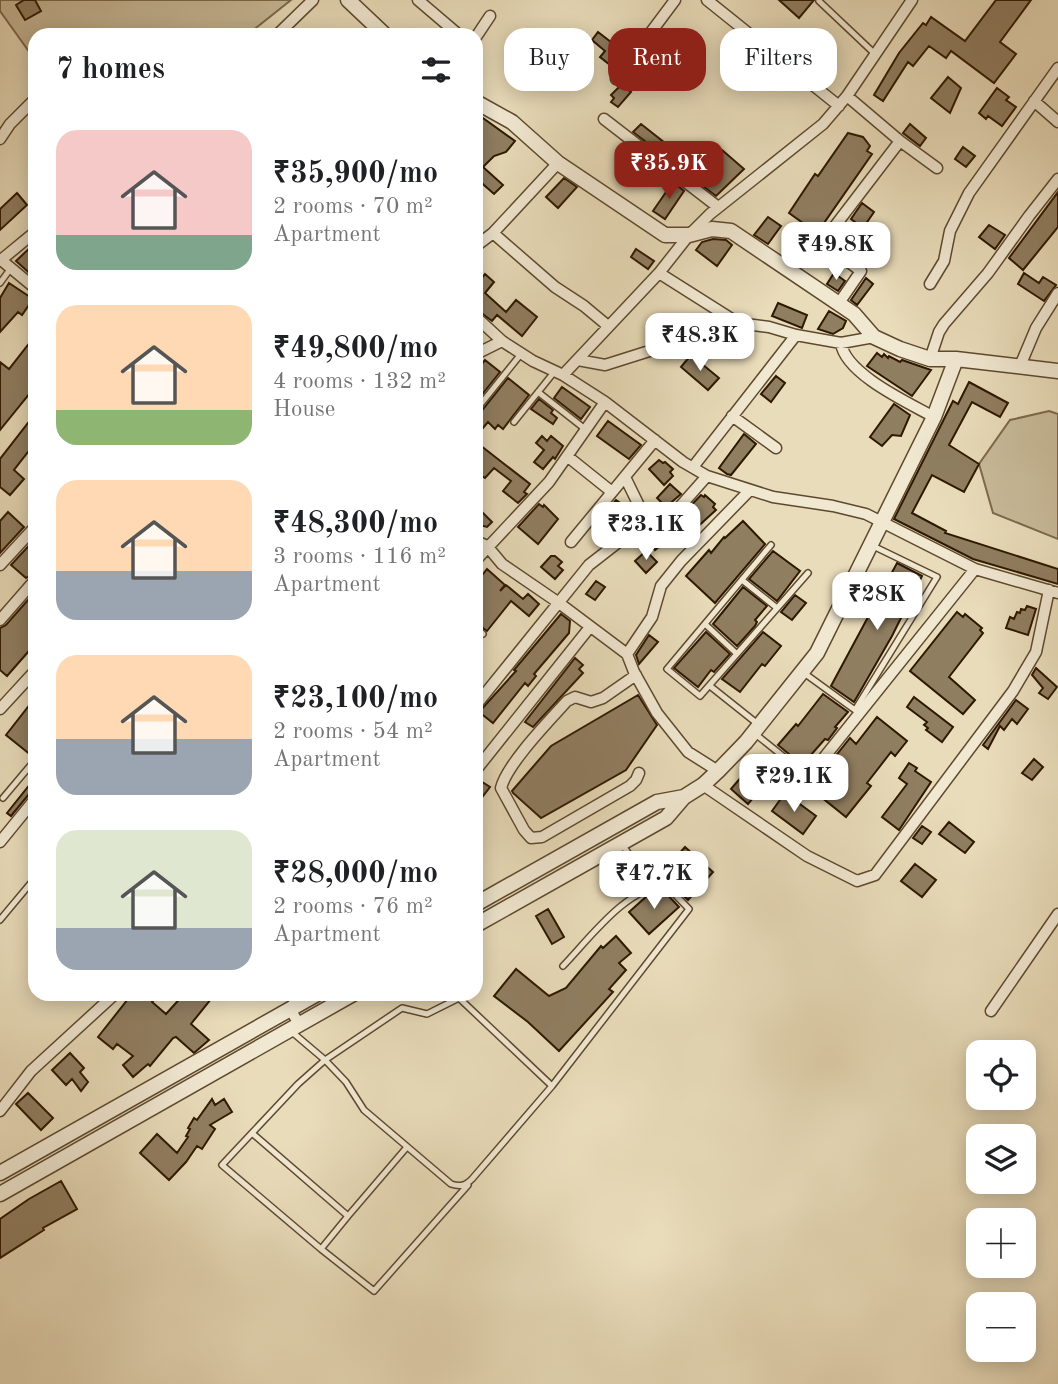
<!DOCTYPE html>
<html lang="en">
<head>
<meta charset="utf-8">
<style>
	body { margin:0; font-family:"Old Standard TT",serif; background:#f6f6f6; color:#202124; height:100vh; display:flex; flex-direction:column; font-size:26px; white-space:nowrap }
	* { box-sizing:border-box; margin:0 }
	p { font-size:23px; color:#757577 }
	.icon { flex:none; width:38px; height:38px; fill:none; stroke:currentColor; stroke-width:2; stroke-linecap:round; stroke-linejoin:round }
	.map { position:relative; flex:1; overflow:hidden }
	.details { position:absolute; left:28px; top:28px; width:455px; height:973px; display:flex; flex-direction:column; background:#fff; border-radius:21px; box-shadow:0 4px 18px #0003 }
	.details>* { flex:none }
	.hud { position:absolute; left:504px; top:28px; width:448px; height:63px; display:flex; gap:14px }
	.tools { position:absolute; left:966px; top:1040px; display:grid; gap:14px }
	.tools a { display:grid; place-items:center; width:70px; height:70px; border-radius:14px; background:#fff; box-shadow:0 4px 18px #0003; font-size:35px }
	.price { position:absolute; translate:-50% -60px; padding:0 16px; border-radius:14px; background:#fff; color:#222; font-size:23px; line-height:46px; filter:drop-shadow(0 2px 4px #0008) }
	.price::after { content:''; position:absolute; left:50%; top:42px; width:21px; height:16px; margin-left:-10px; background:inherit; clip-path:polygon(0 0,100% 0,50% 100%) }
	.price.current { background:#8f2418; color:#fff }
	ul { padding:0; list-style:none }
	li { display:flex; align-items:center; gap:21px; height:175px; padding:0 28px }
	li span { display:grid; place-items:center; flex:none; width:196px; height:140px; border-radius:21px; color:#555 }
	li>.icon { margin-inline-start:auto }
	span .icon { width:84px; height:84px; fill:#fffc; stroke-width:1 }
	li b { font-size:30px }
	h2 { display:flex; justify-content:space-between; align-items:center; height:84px; padding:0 28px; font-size:30px }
	.tag { padding:0 24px; border-radius:21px; background:#fff; box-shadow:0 4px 18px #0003; font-size:24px; line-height:63px }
	.tag.current { background:#8f2418; color:#fff }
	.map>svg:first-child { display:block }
</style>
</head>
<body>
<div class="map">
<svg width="1058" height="1384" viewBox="0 0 1058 1384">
	<rect width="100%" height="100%" fill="#e9dcba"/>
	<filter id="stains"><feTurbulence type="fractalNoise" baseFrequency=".00286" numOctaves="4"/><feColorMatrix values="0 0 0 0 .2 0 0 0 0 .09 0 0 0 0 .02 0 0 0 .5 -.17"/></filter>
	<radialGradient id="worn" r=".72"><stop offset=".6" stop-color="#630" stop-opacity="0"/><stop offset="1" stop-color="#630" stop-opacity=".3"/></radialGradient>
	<path fill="#c9bb9a" stroke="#7c6a4d" stroke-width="2" d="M0,0H291L247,35H35V60L0,11Z
		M1049,411L1058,414V539L993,513L979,464L1010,420Z"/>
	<path fill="#907e61" stroke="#2f1800" stroke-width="2" d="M24,0H35L41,11L25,20L16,5Z
		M779,0H814L799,18Z
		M996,0H1031L1000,42L1016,54L994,83L951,51L946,58L929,46L913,66L908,62L883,101L874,95L899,53L923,23L926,25L931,17L965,41Z
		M598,32L625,53L614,68L600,57L605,51L592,40Z
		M948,77L961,88L950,113L931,98Z
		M621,85L631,92L618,107L611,102L614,98L611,95Z
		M997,88L1009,97L1006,100L1016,107L1002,126L988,116L986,119L979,113Z
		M476,113L515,141L506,152L494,156L483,167L503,185L494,194L476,178Z
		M641,124L670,147L663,155L633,132Z
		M910,124L926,138L920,146L903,133Z
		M848,133L863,137L870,146L867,151L872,154L817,233L789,213L815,174L818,176Z
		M963,147L975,156L966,167L955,159Z
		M722,150L744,169L716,196L699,183L720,161L715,157Z
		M564,178L577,187L558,208L546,197Z
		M673,182L684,191L665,219L653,211Z
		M1058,192V227L1023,270L1009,258Z
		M17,193L27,205L0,230V209Z
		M862,203L874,212L863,228L851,219Z
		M768,217L781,226L768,244L754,235Z
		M989,225L1005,235L995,249L979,237Z
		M713,239L726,240L732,245L717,266L696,250L702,242Z
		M35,243V278L16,261Z
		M636,249L654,261L648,269L631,257Z
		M834,273L845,281L838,291L827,284Z
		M1024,273L1039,283L1043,277L1056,285L1044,301L1018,284Z
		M485,274L494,282L485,293L506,312L516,300L537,317L522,336L497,315L492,321L476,309V285Z
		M866,278L873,284L857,305L851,300Z
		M9,283L33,299L22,315L18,312L0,332V298Z
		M778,303L807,315L802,328L772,316Z
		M829,311L846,321L843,328L833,334L818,329Z
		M35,336V387L0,430V362L9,369Z
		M877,353L882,357L884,354L888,358L889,356L900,362L902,360L931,370L912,396L867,366Z
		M691,355L719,378L708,390L681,367Z
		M485,360L500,372L476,402V371Z
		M776,376L785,383L771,402L761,394Z
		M508,378L529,395L503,429L498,425L495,429L488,422L476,436V415L480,413Z
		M969,382L1008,403L1000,417L972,402L949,445L979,464L964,492L932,475L912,513L946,531L945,533L1058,569V584L973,559L894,519L953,401L958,404Z
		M562,387L590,407L581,419L554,398Z
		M539,399L553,410L551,413L557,418L553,424L531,409Z
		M894,404L910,415L901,436L892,435L882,446L870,437Z
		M35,414V443L14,470L24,479L10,495L0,487V459Z
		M608,421L641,445L629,459L597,436Z
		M744,434L756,444L731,475L727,474L719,468Z
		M542,436L547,441L551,436L563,446L555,459L553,457L543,469L534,462L544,450L536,443Z
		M476,442L530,484L524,492L527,494L518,503L503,491L511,481L494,468L485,478L476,472Z
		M659,460L663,463L665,462L673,469L670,472L673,476L664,485L649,469Z
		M670,484L681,494L666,507L657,498Z
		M701,495L704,497L705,495L715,504L713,507L716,510L692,532L678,519Z
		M616,500L632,511L622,526L611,535L599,521Z
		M539,504L543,507L544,505L558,519L538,544L518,527Z
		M476,506L492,522L487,527L476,524Z
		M8,512L24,527L0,553V521Z
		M743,521L765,544L715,603L686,576L709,550L711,553L724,537L725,538Z
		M661,527L666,533L659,540L662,544L655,550L643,537Z
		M35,539V572L26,578L11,565Z
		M646,551L657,562L646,573L635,561Z
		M773,551L800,571L777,601L749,579Z
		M551,556H555L562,562L558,566L563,570L555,579L541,567Z
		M897,563L922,576L892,636L854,702L831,686Z
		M487,569L505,585L500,591L506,585L523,599L528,594L539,604L529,616L511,601L487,631L476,623V583Z
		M596,581L605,587L595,600L586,594Z
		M743,587L767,606L755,620L757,622L755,626L737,646L713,624Z
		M35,592V644L7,676L0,670V628L6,625Z
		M795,595L806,603L792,620L781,612Z
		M1027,606L1036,609L1028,635L1006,628L1010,617L1014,619L1017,612L1020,613L1021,609L1025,610Z
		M957,612L963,617L965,614L982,628L980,630L983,633L949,677L975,700L963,714L910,671Z
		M561,614L570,621L569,633L534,674L536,676L528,686L525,683L493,723L479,712L516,671L514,670Z
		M706,632L730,654L714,672L711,670L698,687L674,668Z
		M763,632L781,646L765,666L762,664L740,692L722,679Z
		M649,635L658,642L639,664L636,655Z
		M575,658L583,665L579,669L583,673L533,727L525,722Z
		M1036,668L1057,687L1048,699L1039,693L1043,688L1032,675Z
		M823,694L848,712L835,727L837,728L828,740L825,739L802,765L778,745L796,724L798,726Z
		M638,695L657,725L626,770L541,818L513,793L512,791L551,746Z
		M914,697L953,727L942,742L926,730L928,728L924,725L927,722L907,707Z
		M35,698V755L32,756L6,735Z
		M1016,700L1028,709L1017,724L1012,719L1004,730L1000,726L988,749L983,745Z
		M877,717L907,741L895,756L891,752L867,783L871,786L846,817L810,788L850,738L856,744Z
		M1034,759L1043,767L1032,780L1022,773Z
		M755,761L772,775L748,804L731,789Z
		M909,763L917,768L915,771L931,782L899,830L882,817L907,784L899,778Z
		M790,768L800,775L788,789L779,781Z
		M35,778V791L29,794L11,816L7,813Z
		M476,778L490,787L476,805Z
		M785,793L790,802H797L816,816L803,834L772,811Z
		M949,822L974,842L965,853L939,834Z
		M922,826L931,832L922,844L913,838Z
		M685,847L713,872L688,900L669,881H661L658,878Z
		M915,864L936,880L922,897L901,881Z
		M664,891L679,907L649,934L629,912L647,896Z
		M548,909L564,937L552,944L536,916Z
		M616,936L631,953L619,963L626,970L609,989L613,992L559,1051L528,1022L494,996L516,969L549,996L566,988L601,946L603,948Z
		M132,994H159L152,1002L166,1014L184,994H215L191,1024L209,1040L194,1053L176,1037L173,1038L150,1066L148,1064L133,1077L123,1065L133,1056L117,1044L113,1049L98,1037Z
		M70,1053L84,1068L80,1072L88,1082L81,1091L72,1079L66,1085L52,1070Z
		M28,1093L53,1118L41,1130L16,1104Z
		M212,1099L215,1105L224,1099L232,1112L210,1125L215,1129L202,1149L197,1146L186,1162L169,1180L140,1153L157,1134L177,1153L188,1137L186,1136L190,1129L188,1128L194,1118L197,1120Z
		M61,1181L77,1209L43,1228L44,1230L0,1258V1219L29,1199Z"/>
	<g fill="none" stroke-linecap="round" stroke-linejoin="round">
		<g stroke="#5e492e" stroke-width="8">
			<path id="service" d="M819,1L875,54
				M0,283L11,268
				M538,392L585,429
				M476,410L521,354
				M514,422L555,371
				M771,545L667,669L700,696L808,573
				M742,580L777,608
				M705,624L737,654
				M476,628L483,634
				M804,673L855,710L937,577L873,546
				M710,686L759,725
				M754,733L799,769
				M3,798L35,760
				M621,843L652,886
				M0,920L35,878
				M292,1032L325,1060L346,1082L364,1110L451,1184C460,1187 465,1186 472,1179L552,1086L689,909L666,885C626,888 590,938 563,966
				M252,1133L222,1165L321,1249
				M407,1147L348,1216L252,1133L298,1084L325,1060L402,1008L427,1014L459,998L552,1086
				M348,1216L321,1249L374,1291L468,1185"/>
		</g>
		<g stroke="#5e492e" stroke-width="13">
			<path id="minor" d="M418,0L459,35
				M707,0L839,106
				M277,35L313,0
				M476,37L490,16
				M616,79L675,0
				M847,96L900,141L937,168
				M1034,101L1058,122
				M604,119L718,207
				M0,139L10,124L35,99
				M493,233L555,287L584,306L608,326
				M476,246L493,233L558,163
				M0,259L35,288
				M1,260L35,232
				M659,273L738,323
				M930,284L944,261L950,231L969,193L1058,68
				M839,303L861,271L822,243L900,141
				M476,317L502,341L533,361L563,375L605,402L683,462L707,476L773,497L833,506L866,514L975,569L1058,593
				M841,343C845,374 909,403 934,417
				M476,354L502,341
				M930,359L939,332L944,324L988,273L1029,216L1058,179
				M578,360L605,365L738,323L769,327L796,335L841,343L874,337
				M1020,366L1036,328L1058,293
				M563,375L659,273L689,235L710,214L823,124L847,96L912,0
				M732,416L776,448
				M567,456L612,492
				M693,467L796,335
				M625,477L648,524
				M476,541L487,546L502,564L559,603L627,654L634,672L657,713L688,752L718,771
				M571,542L655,440
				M476,560L549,482L605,402
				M0,565L35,527
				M0,620L35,580
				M627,654L652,617L661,586L681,561L750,490
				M636,675L603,698L591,702L575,697L567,701C549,721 507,764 501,788L524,830L531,838L542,837L630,786L636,780L639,773
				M476,705L589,565L625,537L676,511L707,476
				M0,709L35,671
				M476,770L590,627
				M703,785L807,856L857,881L875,875L1013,691L1036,652L1049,590
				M794,795L975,569
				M0,842L35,799
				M991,1011L1058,914
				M299,1024L290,1009L301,994
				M0,1111L31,1071L115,994"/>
		</g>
		<g stroke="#5e492e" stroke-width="17">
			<path id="tertiary" d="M348,0L385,35
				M476,102L512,122L558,163L665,235H689L712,229L731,231L854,314L874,337L900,349L930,359H956L1058,371
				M476,904L657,802L684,797L703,785L718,771L746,742L817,653L934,417L956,359
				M476,925L666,818L684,797
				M0,1173L317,994
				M0,1194L353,994"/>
		</g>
		<use href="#service" stroke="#f1e8d2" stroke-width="5"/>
		<use href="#minor" stroke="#f1e8d2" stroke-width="10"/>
		<use href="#tertiary" stroke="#f1e8d2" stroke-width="14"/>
	</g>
	<rect width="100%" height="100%" filter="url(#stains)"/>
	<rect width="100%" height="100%" fill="url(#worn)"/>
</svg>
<div class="tools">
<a><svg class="icon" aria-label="locate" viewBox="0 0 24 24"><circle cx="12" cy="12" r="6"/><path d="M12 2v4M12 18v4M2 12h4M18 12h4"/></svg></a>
<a><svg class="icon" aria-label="layers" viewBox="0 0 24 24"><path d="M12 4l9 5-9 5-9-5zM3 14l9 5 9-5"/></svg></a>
<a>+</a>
<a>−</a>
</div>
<b class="price current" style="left:669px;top:201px">₹35.9K</b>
<b class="price" style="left:836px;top:282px">₹49.8K</b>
<b class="price" style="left:700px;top:373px">₹48.3K</b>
<b class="price" style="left:646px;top:562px">₹23.1K</b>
<b class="price" style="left:877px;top:632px">₹28K</b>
<b class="price" style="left:794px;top:814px">₹29.1K</b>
<b class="price" style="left:654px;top:911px">₹47.7K</b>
<div class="hud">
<a class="tag">Buy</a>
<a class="tag current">Rent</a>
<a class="tag">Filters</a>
</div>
<section class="details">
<h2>7 homes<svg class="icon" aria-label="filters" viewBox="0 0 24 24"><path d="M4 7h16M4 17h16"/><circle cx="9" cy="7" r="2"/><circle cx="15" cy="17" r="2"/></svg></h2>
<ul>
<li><span style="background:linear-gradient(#f6c9c9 75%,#7fa58c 0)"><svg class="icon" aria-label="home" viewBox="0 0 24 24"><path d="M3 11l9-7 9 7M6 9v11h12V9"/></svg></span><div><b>₹35,900/mo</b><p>2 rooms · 70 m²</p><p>Apartment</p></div></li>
<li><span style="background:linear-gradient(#ffd9b3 75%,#8fb573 0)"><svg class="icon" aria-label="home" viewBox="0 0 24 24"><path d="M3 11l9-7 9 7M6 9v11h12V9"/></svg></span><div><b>₹49,800/mo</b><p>4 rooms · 132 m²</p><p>House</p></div></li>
<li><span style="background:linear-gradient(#ffd9b3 65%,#9aa5b1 0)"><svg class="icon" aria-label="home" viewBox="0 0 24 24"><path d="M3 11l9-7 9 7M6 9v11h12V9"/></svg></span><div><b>₹48,300/mo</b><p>3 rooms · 116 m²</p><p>Apartment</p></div></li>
<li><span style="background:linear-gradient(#ffd9b3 60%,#9aa5b1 0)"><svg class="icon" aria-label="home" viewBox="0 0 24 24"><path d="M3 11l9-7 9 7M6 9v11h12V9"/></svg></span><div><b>₹23,100/mo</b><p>2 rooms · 54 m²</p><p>Apartment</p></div></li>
<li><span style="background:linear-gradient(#dfe7d0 70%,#9aa5b1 0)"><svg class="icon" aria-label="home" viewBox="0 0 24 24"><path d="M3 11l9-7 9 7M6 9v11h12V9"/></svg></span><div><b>₹28,000/mo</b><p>2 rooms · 76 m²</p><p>Apartment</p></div></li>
</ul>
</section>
</div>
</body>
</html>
